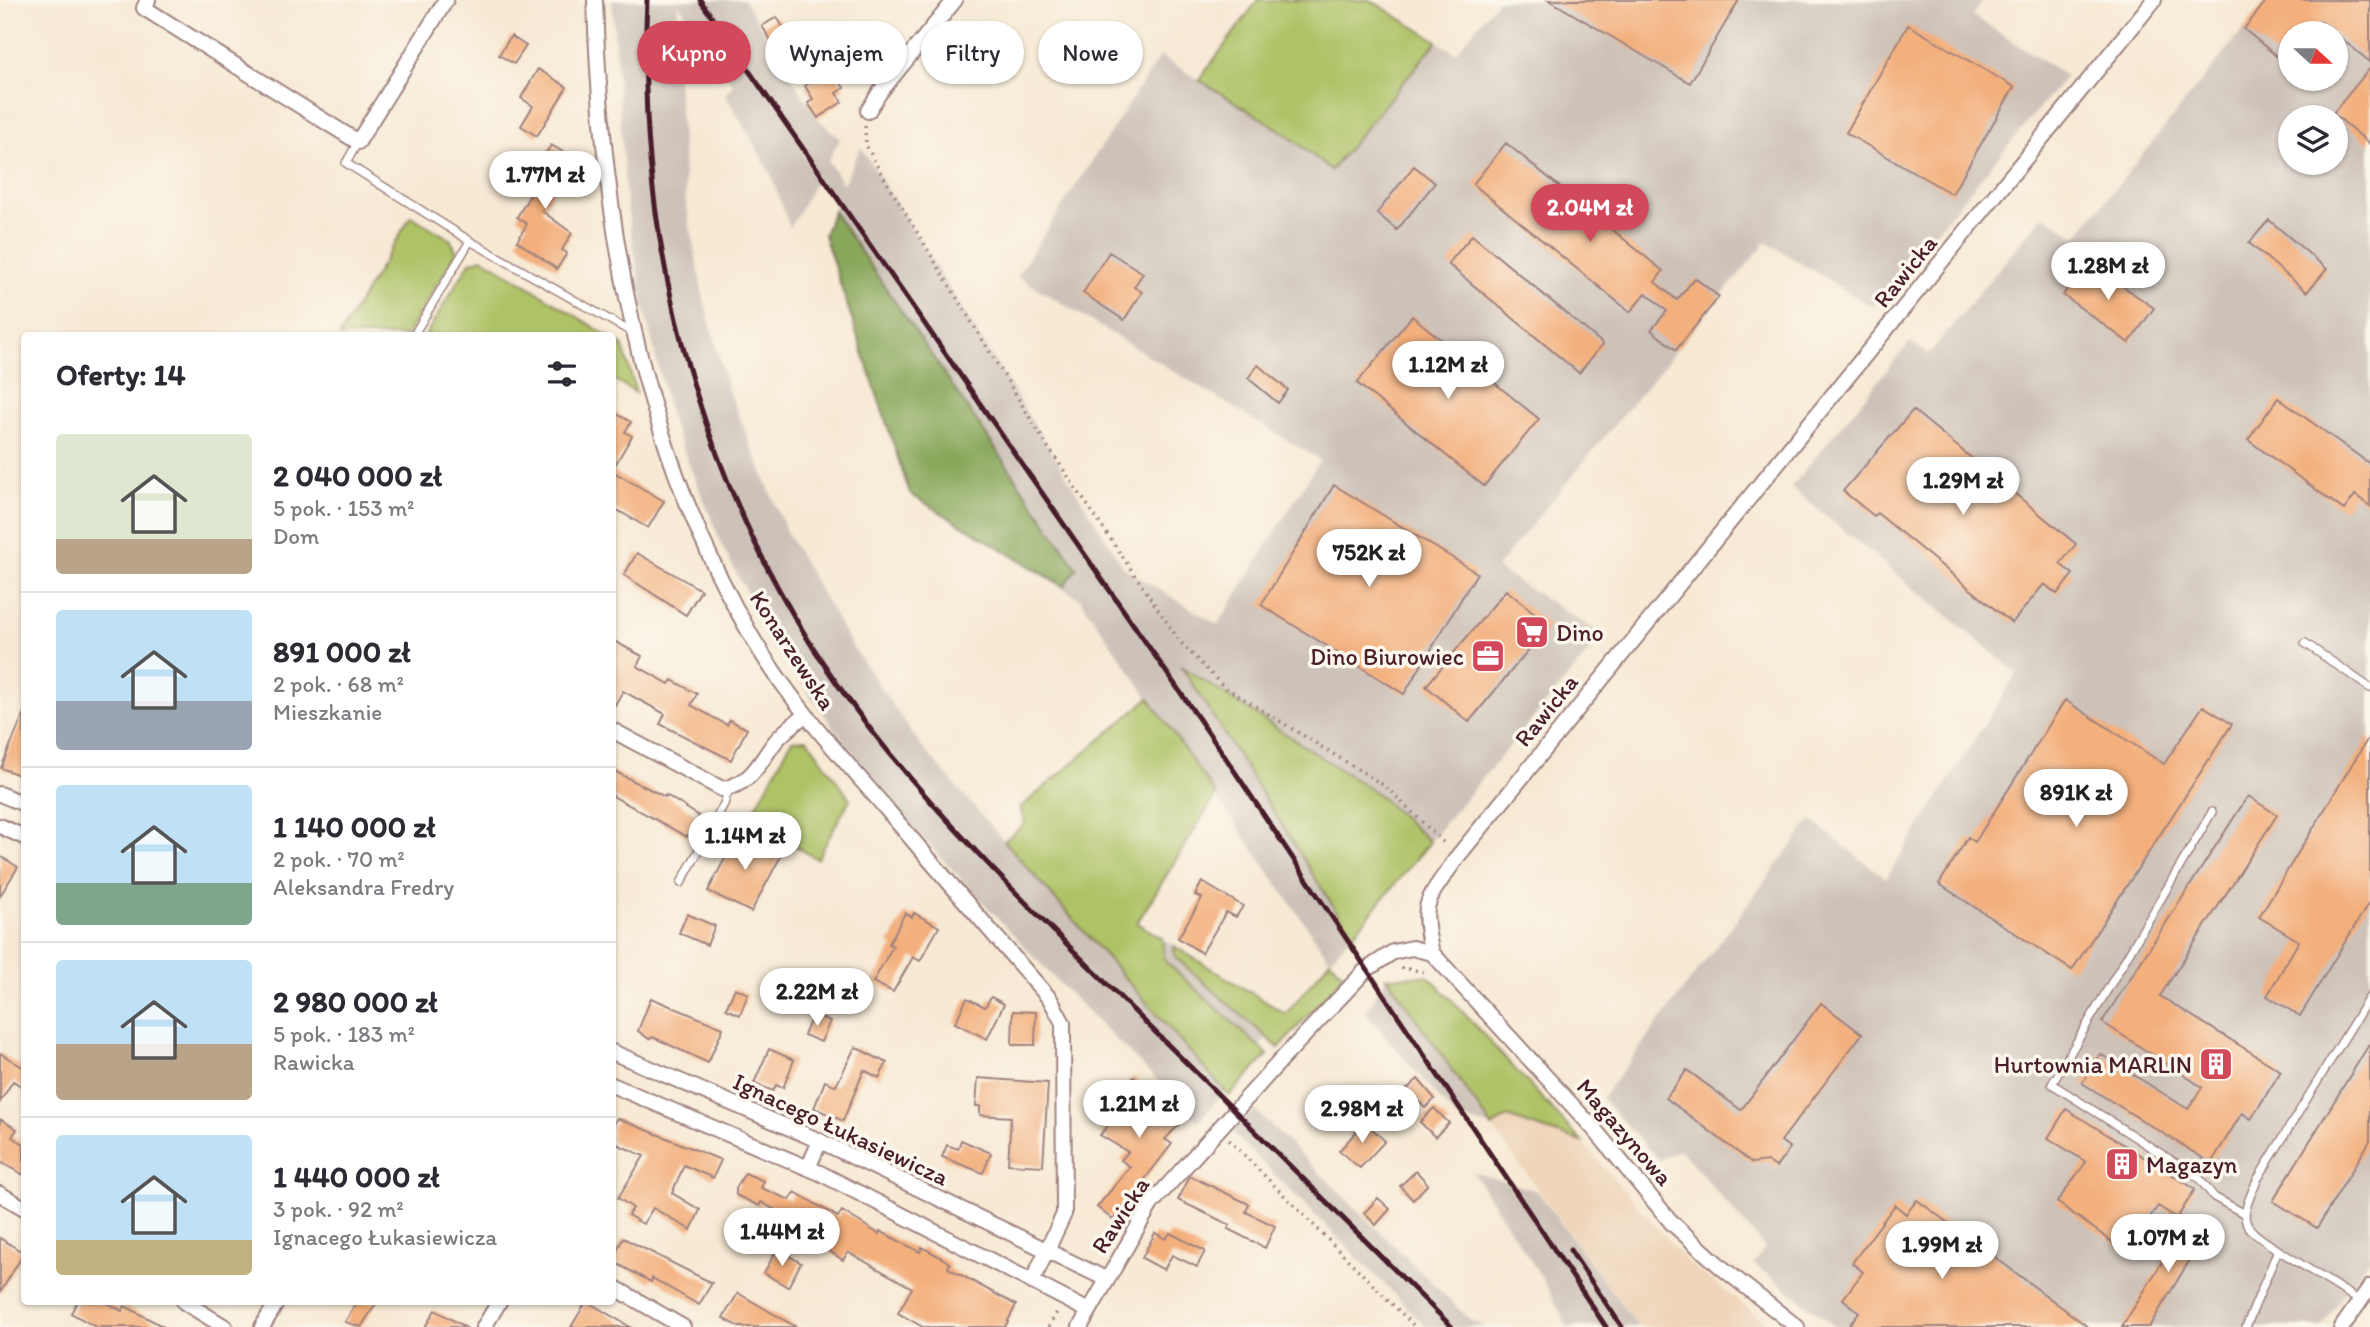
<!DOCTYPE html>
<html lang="pl">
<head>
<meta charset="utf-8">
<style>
	body { margin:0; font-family:Itim,sans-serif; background:#f7f7f7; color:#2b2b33; height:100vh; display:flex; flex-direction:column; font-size:26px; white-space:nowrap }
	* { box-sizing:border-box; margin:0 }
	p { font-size:23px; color:#7c7c81 }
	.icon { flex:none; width:38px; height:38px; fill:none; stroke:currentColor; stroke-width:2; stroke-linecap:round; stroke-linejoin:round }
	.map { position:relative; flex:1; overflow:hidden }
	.side { position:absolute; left:21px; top:332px; width:595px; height:973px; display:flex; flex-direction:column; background:#fff; border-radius:7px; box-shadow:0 2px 5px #0004 }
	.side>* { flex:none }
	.guide { position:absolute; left:637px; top:21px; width:665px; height:63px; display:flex; gap:14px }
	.needle { width:46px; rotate:111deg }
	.buttons { position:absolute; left:2278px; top:21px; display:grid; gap:14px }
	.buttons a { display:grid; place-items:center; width:70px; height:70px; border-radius:50%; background:#fff; box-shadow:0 2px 5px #0004; font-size:35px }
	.price { position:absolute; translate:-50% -60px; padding:0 16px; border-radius:24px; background:#fff; color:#222; font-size:23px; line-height:46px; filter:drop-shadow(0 2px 4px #0008) }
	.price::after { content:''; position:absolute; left:50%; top:42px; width:21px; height:16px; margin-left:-10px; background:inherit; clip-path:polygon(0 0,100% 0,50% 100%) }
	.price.on { background:#d1495b; color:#fff }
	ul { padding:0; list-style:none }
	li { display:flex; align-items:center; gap:21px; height:175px; padding:0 35px }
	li+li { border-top:2px solid #e1e1e2 }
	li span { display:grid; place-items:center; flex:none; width:196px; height:140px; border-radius:7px; color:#555 }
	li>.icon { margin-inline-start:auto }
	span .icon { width:84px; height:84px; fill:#fffc; stroke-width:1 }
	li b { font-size:30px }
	h2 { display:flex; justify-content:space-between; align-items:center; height:84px; padding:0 35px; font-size:30px }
	.pill { padding:0 24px; border-radius:32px; background:#fff; box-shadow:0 2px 5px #0004; font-size:24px; line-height:63px }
	.pill.on { background:#d1495b; color:#fff }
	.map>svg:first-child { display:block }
</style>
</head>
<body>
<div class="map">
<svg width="2370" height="1327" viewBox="0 0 2370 1327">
	<rect width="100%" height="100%" fill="#fbf7ec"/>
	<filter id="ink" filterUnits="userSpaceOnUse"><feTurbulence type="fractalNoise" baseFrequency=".0143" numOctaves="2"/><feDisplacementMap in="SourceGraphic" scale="14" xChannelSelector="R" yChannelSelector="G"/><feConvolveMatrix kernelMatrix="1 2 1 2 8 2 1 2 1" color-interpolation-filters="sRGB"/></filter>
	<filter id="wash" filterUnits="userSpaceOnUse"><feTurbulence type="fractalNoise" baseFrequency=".00686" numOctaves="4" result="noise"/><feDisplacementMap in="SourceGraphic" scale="28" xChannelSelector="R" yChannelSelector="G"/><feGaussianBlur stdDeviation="1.57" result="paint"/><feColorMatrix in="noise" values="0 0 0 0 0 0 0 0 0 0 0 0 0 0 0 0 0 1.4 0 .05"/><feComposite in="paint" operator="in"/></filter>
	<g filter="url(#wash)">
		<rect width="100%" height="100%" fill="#f7e9d4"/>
		<path fill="#efd6bb" d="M1507,1117L1582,1142L1685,1260L1772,1327H1638L1492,1127Z"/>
		<path fill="#cdc2b9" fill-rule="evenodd" d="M612,0H744L817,118L840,139L828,161L843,184L861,147L1124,568L1218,625L1320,460L1017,276L1160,56L1285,133L1331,169L1437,41L1456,53L1498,0H1984L1972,15L2066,76L1873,307L1766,242L1496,568L1603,635L1330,960L1080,599L910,494L824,235L835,205L817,179L790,228L770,172L725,94L733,85L678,3L677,67L686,203L703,296L727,387L787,533L852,646L921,746L1004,841L1025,824L1101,901L1286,1014L1199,1122L1055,979L888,801L810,695L768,632L724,550L671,420L644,307L626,203Z
			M2267,0H2370V1258L2321,1327H1836L1754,1264L1765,1248L1680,1149L1659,1160L1602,1098L1811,820L1886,879L2017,673L1791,487L1910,342L1929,354L2043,215L2076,237ZM2291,33H2336V79H2291ZM2291,117H2336V163H2291Z
			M1387,977L1492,1127L1456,1117L1365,1013Z
			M1255,1110L1471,1321L1486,1327H1427L1232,1132Z
			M1473,1172L1537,1191L1638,1327H1568L1542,1278Z"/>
		<path fill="#aec266" stroke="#7c7048" stroke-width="2" d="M1258,0H1370L1437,41L1331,170L1285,133L1199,80Z
			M411,216L450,239L457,252L406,336H339Z
			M483,258L608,336H425L470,262Z
			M613,339L623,346L636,393L613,379Z
			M1181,666L1376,793L1430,842L1352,936Z
			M1149,698L1216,795L1137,923L1162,938L1165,961L1268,1055L1229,1096L1004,841L1025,824L1020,808Z
			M807,739L850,799L817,859L749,820L792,740Z
			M1174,946L1286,1014L1330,960L1344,975L1279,1048L1175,957Z
			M1427,976L1437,984L1582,1142L1507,1117L1492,1127L1387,977Z"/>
		<path fill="#8aa85b" stroke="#6a6443" stroke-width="2" d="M833,211L1077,568L1064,586L910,494L824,235Z"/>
		<g id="blocks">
			<path fill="#f3af7c" d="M1549,0H1739L1690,83Z
				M2267,0H2370V62L2321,22L2312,33H2291V68L2244,29Z
				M777,17L790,39L775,47L762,26Z
				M1908,25L2014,87L1952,194L1846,133Z
				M511,36L526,46L514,64L499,55Z
				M2370,68V144L2333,113Z
				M538,69L567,87L537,136L521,126L533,106L521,98Z
				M835,73L844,88L836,93L842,102L818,118L808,103L813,99L805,86L820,76L823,81Z
				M1506,143L1663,271L1655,282L1677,300L1695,278L1719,297L1676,350L1651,330L1667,311L1646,293L1630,312L1473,184Z
				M551,145L572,157L542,211L572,233L562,250L567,253L557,269L517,241L527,224L517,217L539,180L532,176Z
				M1414,166L1435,183L1397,230L1377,213Z
				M2269,220L2327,269L2307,292L2249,243Z
				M1472,235L1603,344L1579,373L1448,264Z
				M1109,252L1143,273L1134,287L1142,292L1124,320L1083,293Z
				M2087,261L2154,308L2129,343L2063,295Z
				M1412,316L1539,419L1484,486L1357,383Z
				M1258,365L1288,390L1278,403L1248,378Z
				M2278,398L2370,464V506L2355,495L2344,510L2248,440Z
				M1913,410L2076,544L2060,564L2073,574L2057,594L2044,584L2012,623L1877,513L1874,516L1843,491Z
				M612,411L631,422L625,432L632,436L612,470Z
				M612,471L664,501L648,528L612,507Z
				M1334,485L1477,573L1404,694L1261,605Z
				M637,553L701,590L686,615L624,575Z
				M1506,590L1549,625L1469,722L1426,686Z
				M612,640L642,656L637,666L669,684L672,680L697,694L691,705L727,725L730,720L747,729L731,760L660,724L665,714L623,691L612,710Z
				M2065,700L2164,764L2203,706L2232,724L2072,970L1939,884L1968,837L1975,842Z
				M24,713V777L1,768Z
				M2370,735V901L2300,1016L2267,996L2299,941L2259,917Z
				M612,770L665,797L666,795L699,816L687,837L616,798L612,795Z
				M2248,796L2277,815L2160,996L2281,1071L2251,1119L2242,1113L2211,1163L2082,1083L2100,1054L2188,1109L2202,1087L2102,1022Z
				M737,835L754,841L756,837L782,854L751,912L708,891Z
				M0,856L18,867L0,896Z
				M1202,882L1243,906L1236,917L1226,912L1202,953L1178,938L1202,898L1195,895Z
				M905,913L912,917L914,913L939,927L920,961L913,957L893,992L873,982L893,946L889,944Z
				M687,914L715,926L707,945L679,933Z
				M735,988L748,994L740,1015L726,1009Z
				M991,997L1004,1004L987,1039L955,1023L967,998L985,1007Z
				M651,998L723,1028L708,1063L653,1037L649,1039L638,1031Z
				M1821,1003L1862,1034L1781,1141L1790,1148L1776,1167L1767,1161L1752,1163L1666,1098L1687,1070L1741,1110Z
				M1013,1011L1036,1012L1035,1045H1012Z
				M813,1014L830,1021L821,1042L804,1035Z
				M2370,1043V1141L2317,1228L2273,1201Z
				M855,1047L887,1063L879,1078L864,1070L843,1121L814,1108L825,1081L836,1086Z
				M769,1049L794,1060L783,1088L776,1085L773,1091L754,1083Z
				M0,1053L24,1068V1088L13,1081L0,1102Z
				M1134,1077L1160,1104L1169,1095L1189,1115L1165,1139L1172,1144L1113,1220L1097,1207L1130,1167L1121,1160L1128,1152L1100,1135L1129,1099L1120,1090Z
				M978,1078L1048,1083L1043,1166L1008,1164L1011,1117L980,1115V1106H976Z
				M1418,1079L1435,1099L1425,1108L1407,1089Z
				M1434,1108L1449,1123L1435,1137L1420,1122Z
				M2066,1109L2195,1189L2177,1218L2158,1206L2125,1251L2057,1202L2086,1162L2048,1138Z
				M617,1118L721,1160L713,1178L684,1165L672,1193L700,1210L691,1230L653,1208L643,1224L628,1215L633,1208L618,1198L644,1156L612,1142V1128Z
				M0,1119L17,1129L12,1137L24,1144V1175L0,1162Z
				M1365,1122L1385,1141L1360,1168L1339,1151Z
				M961,1140L991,1153L983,1173L942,1157L947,1145L958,1149Z
				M1416,1171L1428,1184L1413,1200L1400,1186Z
				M745,1173L764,1181L761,1188L790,1200L795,1192L838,1217L842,1211L879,1234L880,1231L920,1252L922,1247L944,1259L950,1264L948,1268L1016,1305L1005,1327H923L898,1313L912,1288L848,1252L843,1260L821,1246L825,1239L761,1202L759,1206L736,1195V1188Z
				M1190,1176L1249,1204L1246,1212L1275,1226L1265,1248L1228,1229L1230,1225L1178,1200Z
				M1378,1198L1390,1209L1376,1225L1364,1213Z
				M1917,1200L2000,1261L2088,1327H1848L1859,1312L1843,1299L1863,1272L1852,1263L1895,1205L1906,1214Z
				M2189,1218L2212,1232L2195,1260L2191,1258L2149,1327H2122Z
				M1155,1233L1166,1239L1170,1233L1205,1251L1197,1267L1172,1255L1164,1270L1142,1258Z
				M0,1238L24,1253L0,1293Z
				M623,1238L712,1283L699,1305L652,1278L651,1282L612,1261Z
				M777,1249L801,1263L788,1287L764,1273Z
				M738,1293L796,1327H739L723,1318Z
				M77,1302H105L122,1311L125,1306L164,1327H96L71,1313Z
				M357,1302H377L361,1327L345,1322Z
				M586,1302H588L630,1327H571Z
				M435,1310L465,1327H425Z"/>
		</g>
	</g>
	<g filter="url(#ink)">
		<use href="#blocks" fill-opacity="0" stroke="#a08480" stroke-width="2"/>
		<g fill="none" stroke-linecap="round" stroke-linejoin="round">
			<g stroke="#a08480" stroke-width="10">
				<path id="lane" d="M358,142L346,163L470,241L633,333
					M413,336L470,241
					M2305,643L2370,688
					M2212,812L2052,1084L2199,1178L2214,1197L2243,1213
					M681,883L724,804L729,788
					M2278,1250L2360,1301
					M2246,1327L2278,1250C2238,1224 2239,1222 2257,1180L2370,996"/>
			</g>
			<g stroke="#a08480" stroke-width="18">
				<path id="street" d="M148,0L144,8L358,142L446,0
					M595,0C601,221 640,446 753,639C789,700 837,752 883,805C938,870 994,935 1050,999L1063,1023L1064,1214L1032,1282
					M868,111L880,92L955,0
					M612,730L722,789C752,784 758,764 775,742C783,732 795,723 805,715
					M0,794L24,804
					M0,826L24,837
					M612,1052L820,1141L1106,1279
					M612,1085L820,1173L1089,1311
					M808,1168L820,1141
					M0,1194L24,1208
					M612,1286L683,1327
					M184,1302L225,1327
					M262,1327L277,1302
					M484,1327L499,1302
					M1080,1327L1151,1204L1282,1059L1366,970L1393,952L1412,948L1432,953
					M1797,1327L1721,1267L1672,1223L1594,1129L1432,953C1419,900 1428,900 1458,856L2154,0
					M2342,1327L2370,1287"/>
			</g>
			<path stroke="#a08480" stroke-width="3.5" stroke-dasharray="2 5" stroke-linecap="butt" d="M865,126L866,145L881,173L1044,441L1181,643L1223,686L1385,786L1446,845
				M1401,968L1427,972
				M1229,1140L1415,1327
				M1049,1327L1057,1312"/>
			<use href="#lane" stroke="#fff" stroke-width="7"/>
			<use href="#street" stroke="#fff" stroke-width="14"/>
			<path stroke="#4a1f2b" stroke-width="5" d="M647,0C634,263 711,527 875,735C952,833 1042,919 1130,1007C1237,1113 1345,1220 1452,1327
				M700,0L1219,748L1606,1327
				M1570,1250L1622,1327"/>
		</g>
	</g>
	<defs>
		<g id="supermarket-square" transform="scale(1.75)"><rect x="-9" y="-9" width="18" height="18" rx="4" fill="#d1495b" stroke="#fbf7ec"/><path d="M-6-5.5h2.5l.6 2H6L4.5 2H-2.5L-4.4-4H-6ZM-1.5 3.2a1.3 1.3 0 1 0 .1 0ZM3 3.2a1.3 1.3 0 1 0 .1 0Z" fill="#fff"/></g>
		<g id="office-square" transform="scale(1.75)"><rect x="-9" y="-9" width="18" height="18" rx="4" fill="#d1495b" stroke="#fbf7ec"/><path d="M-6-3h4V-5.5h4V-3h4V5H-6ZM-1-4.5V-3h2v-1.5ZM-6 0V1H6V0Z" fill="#fff"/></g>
		<g id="building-square" transform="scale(1.75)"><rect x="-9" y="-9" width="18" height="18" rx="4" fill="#d1495b" stroke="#fbf7ec"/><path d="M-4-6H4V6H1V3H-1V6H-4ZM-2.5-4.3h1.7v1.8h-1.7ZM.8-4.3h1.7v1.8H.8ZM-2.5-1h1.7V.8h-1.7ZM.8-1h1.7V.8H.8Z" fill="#fff"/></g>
	</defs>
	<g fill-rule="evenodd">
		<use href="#supermarket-square" x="1532" y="632"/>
		<use href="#office-square" x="1488" y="656"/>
		<use href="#building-square" x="2216" y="1064"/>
		<use href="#building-square" x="2122" y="1164"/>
	</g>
	<g text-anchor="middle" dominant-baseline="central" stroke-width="7" stroke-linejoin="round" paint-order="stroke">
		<g font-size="24" fill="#4a1f2b" stroke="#fbf7ec">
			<text transform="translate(1905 271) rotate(-51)">Rawicka</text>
			<text transform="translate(793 650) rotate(57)">Konarzewska</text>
			<text transform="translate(1546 710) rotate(-51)">Rawicka</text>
			<text transform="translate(841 1129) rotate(25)">Ignacego Łukasiewicza</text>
			<text transform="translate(1625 1132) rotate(49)">Magazynowa</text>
			<text transform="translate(1120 1215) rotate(-57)">Rawicka</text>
		</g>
		<g font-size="24" fill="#4a1f2b" stroke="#fbf7ec" text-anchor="start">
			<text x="1556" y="632">Dino</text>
			<text x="1464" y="656" text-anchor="end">Dino Biurowiec</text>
			<text x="2192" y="1064" text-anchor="end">Hurtownia MARLIN</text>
			<text x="2146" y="1164">Magazyn</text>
		</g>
	</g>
</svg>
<div class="buttons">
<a><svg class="needle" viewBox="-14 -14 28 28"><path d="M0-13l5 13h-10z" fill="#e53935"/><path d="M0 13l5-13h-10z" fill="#7c7c81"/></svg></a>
<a><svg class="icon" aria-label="layers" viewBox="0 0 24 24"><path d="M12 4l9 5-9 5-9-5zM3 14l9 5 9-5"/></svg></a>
</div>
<b class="price" style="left:545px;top:211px">1.77M zł</b>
<b class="price on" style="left:1590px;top:244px">2.04M zł</b>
<b class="price" style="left:2108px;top:302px">1.28M zł</b>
<b class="price" style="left:1448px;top:401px">1.12M zł</b>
<b class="price" style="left:1963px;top:517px">1.29M zł</b>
<b class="price" style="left:1369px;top:589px">752K zł</b>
<b class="price" style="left:2076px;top:829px">891K zł</b>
<b class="price" style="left:745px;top:872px">1.14M zł</b>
<b class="price" style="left:817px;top:1028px">2.22M zł</b>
<b class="price" style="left:1139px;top:1140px">1.21M zł</b>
<b class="price" style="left:1362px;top:1145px">2.98M zł</b>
<b class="price" style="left:782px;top:1268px">1.44M zł</b>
<b class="price" style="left:2168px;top:1274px">1.07M zł</b>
<b class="price" style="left:1942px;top:1281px">1.99M zł</b>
<div class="guide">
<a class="pill on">Kupno</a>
<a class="pill">Wynajem</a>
<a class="pill">Filtry</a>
<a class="pill">Nowe</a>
</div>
<section class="side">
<h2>Oferty: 14<svg class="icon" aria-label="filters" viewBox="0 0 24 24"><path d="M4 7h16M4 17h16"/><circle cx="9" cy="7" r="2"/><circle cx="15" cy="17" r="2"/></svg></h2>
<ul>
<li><span style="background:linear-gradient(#dfe7d0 75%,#b9a48a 0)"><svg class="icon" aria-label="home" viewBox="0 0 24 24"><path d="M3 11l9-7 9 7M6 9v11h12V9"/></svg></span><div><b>2 040 000 zł</b><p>5 pok. · 153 m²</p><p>Dom</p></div></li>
<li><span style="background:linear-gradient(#bfe0f5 65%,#9aa5b1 0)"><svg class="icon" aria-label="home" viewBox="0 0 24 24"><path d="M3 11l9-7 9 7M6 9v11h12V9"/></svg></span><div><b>891 000 zł</b><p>2 pok. · 68 m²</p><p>Mieszkanie</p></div></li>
<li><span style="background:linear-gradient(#bfe0f5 70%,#7fa58c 0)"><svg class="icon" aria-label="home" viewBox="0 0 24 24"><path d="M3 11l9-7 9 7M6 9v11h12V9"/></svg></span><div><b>1 140 000 zł</b><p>2 pok. · 70 m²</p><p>Aleksandra Fredry</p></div></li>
<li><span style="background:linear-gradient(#bfe0f5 60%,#b9a48a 0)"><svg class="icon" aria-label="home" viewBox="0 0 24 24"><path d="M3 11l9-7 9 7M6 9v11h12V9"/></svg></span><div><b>2 980 000 zł</b><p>5 pok. · 183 m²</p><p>Rawicka</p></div></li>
<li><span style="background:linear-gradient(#bfe0f5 75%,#c2b280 0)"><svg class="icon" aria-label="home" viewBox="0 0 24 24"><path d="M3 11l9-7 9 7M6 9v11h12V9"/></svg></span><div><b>1 440 000 zł</b><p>3 pok. · 92 m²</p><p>Ignacego Łukasiewicza</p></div></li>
</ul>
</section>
</div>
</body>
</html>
